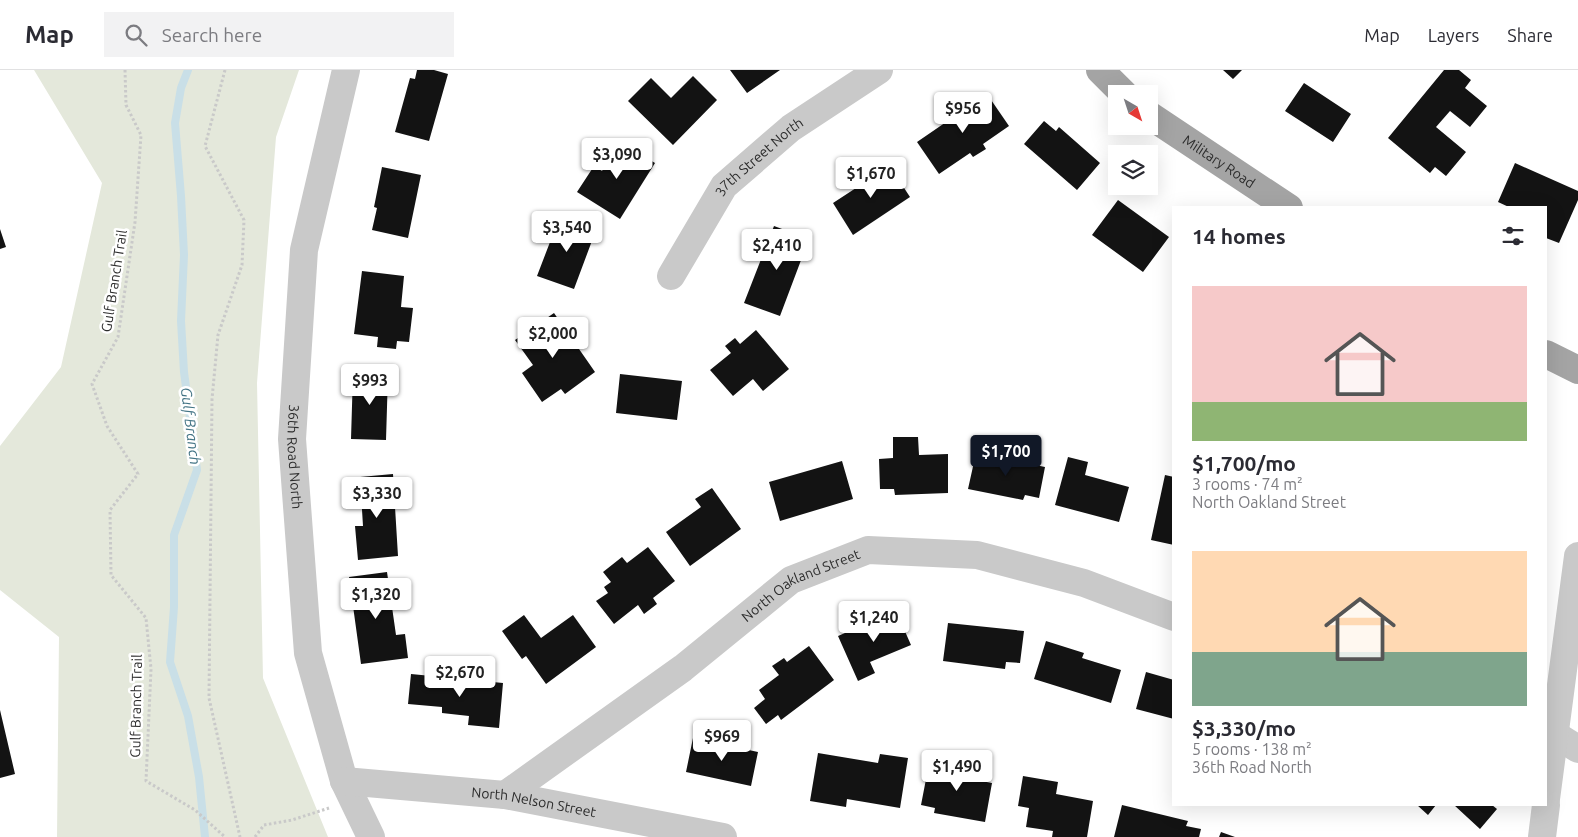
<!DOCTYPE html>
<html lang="en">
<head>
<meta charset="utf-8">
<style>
	body { margin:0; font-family:Ubuntu,sans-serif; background:#f2f2f3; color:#2b2b33; height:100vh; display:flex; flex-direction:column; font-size:19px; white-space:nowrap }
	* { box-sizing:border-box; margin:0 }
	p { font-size:16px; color:#7c7c81 }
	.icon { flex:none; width:28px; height:28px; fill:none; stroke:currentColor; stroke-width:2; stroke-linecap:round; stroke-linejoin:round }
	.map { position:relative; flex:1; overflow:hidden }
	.sheet { position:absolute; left:1172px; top:136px; width:375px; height:600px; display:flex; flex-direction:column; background:#fff; border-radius:0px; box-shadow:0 5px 20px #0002 }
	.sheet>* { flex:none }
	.needle { width:32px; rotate:141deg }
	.buttons { position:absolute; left:1108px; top:15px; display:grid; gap:10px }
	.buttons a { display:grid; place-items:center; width:50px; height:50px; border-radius:0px; background:#fff; box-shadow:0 5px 20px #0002; font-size:25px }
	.price { position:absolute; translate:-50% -42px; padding:0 11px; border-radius:5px; background:#fff; color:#222; font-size:16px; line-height:32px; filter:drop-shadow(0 1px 2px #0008) }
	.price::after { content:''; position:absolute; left:50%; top:30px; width:15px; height:11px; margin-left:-8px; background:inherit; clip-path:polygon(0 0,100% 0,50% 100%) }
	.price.active { background:#111827; color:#fff }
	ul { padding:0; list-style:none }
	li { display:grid; align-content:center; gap:10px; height:265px; padding:0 20px }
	li span { display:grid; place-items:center; height:155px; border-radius:0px; color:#555 }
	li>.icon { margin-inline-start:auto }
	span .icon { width:90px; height:90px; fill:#fffc; stroke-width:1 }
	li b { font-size:21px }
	h2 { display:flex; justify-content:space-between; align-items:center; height:60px; padding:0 20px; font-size:21px }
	header { display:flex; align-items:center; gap:30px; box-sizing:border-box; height:70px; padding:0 25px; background:#fff; border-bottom:1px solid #e1e1e2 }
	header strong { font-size:24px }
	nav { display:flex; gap:28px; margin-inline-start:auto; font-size:18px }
	.search { width:350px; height:45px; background:#f2f2f3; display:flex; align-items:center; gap:12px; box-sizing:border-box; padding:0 18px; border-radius:0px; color:#7c7c81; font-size:19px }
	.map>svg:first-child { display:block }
</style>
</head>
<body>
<header>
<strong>Map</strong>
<div class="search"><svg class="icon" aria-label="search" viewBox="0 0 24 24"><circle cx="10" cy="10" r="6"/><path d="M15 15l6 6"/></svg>Search here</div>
<nav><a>Map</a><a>Layers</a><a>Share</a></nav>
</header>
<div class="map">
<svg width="1578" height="767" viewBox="0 0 1578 767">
	<rect width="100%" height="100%" fill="#fff"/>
	<path fill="#e4e8db" d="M34,0H299L276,67L257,313L263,608L328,767H57L59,567L0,520V376L61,297L102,113Z"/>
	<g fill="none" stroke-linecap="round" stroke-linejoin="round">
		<path stroke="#c9dfe7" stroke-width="8" d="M188,0L181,18L175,53L181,126L184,185L181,251L184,302L197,400L174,465V537L170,592L188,646L199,707L205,767"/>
	</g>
	<path fill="#131313" d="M417,0H434L448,4L429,71L395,62L410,8L415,9Z
		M730,0H780L747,23Z
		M1223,0H1242L1233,9Z
		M1444,0H1459L1471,10L1465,18L1487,36L1470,57L1450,41L1436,57L1466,82L1446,106L1435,97L1430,103L1388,68Z
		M693,6L717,30L673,75L628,31L651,8L671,28Z
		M1304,13L1351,44L1333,72L1285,41Z
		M987,24L1009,56L983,74L986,79L973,87L970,83L939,104L917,72Z
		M1044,51L1056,61L1059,57L1100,93L1077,120L1024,74Z
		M620,72L655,93L620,149L577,122L594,96L602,101Z
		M1515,93L1578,121V130L1559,173L1546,168V138H1511L1498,132Z
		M889,95L910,127L853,165L833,133L856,118L853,113L867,103L870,108Z
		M382,97L421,105L408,168L372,160L377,138L374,137Z
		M1118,130L1169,167L1143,202L1092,165Z
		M560,146L596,160L574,219L537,206Z
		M774,156L809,169L780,246L744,233Z
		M0,159L6,177L0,179Z
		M362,201L404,206L401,237L413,238L409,272L397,271L396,279L377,277L378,267L354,264Z
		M554,243L595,302L565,324L561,319L542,332L522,303L533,295L515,270Z
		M756,260L789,299L763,321L753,309L733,326L710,300L731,283L725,276L735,268L740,274Z
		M353,303L388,304L386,370L351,369Z
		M620,304L682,311L677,350L616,343Z
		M893,367H918L919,385L948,384V423L895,425L894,419H880L879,389L893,388Z
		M976,383L1045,397L1039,428L1025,425L1023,430L968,419Z
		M1068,387L1088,392L1085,405L1129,417L1119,452L1055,435Z
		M842,391L853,429L780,451L769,412Z
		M393,404L398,486L358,490L355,456H363L360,407Z
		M1165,405L1174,407V475L1151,470Z
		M712,418L741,459L690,496L666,462L701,437L695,429Z
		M648,477L675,511L653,528L657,534L644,544L638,535L614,554L596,531L608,523L604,517L611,512L603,502L622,487L627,493Z
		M387,502L396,565L405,564L408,588L361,594L349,507Z
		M896,541L911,575L870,592L875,603L858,611L838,566Z
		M524,545L541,568L573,545L596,577L546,614L526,586L522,589L502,561Z
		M948,553L1024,561L1020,593L1006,592L1005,599L943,591Z
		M1046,571L1084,583L1082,588L1121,600L1111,633L1034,609Z
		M809,576L834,610L781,650L778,645L766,654L754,638L765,629L759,620L779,605L772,596L784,588L787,592Z
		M1146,602L1174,610V649L1136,639Z
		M411,604L503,613L499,658L468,655L469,646L442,643V637L408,634Z
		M0,640L15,704L0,708Z
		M693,668L758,682L751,716L686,702Z
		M818,683L878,693L880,684L908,688L900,738L847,729L846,737L810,731Z
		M942,686L968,690L965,708L992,713L985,752L934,743L935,738L921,735L927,704L938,706Z
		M1023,706L1058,712L1056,724L1093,731L1087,767H1052L1053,761L1026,757L1029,738L1018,736Z
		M1122,735L1188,751L1186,756L1201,759L1199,767H1114Z
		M1417,735H1436L1428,745Z
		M1454,735H1492L1497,739L1480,759Z
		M1221,762L1235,767H1219Z"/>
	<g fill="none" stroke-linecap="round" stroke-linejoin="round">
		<path stroke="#c9c9c9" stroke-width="3" stroke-dasharray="2.5 2.5" stroke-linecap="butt" d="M125,0L126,35L141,65L135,152L118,267L92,314L107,356L138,404L110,440L111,505L146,548L151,599L146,711L195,740L225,767
			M225,0L205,76L244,150L242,195L218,265L212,329L209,628L240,767
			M255,767L264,755L292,750L329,738"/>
		<g stroke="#c9c9c9" stroke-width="28">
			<path id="s1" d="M346,0L304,180L292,369L308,583L344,711L371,767"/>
			<path id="s2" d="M671,206L724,116L791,58L879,0"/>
			<path d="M1546,659L1578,679"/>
			<path id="s3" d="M344,711L505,725L723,767"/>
			<path id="s4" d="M505,725L683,598L791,510L868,480L977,485L1084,513L1174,547"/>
			<path d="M1546,729L1578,486"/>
			<path d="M1542,767L1546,735"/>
		</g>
		<g stroke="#a4a4a4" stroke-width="28">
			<path d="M1100,0L1124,24"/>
			<path id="s5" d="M1149,45L1289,138"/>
			<path d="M1546,284L1578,300"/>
		</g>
	</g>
	<g text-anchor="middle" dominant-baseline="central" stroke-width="5" stroke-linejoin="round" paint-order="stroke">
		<g font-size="14" fill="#2c2c2c" stroke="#fff">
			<text stroke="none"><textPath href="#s2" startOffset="150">37th Street North</textPath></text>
			<text stroke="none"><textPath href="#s5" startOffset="84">Military Road</textPath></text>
			<text transform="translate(114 211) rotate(-81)">Gulf Branch Trail</text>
			<text stroke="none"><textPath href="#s1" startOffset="392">36th Road North</textPath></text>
			<text stroke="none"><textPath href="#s4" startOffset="364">North Oakland Street</textPath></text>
			<text transform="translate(136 636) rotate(-89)">Gulf Branch Trail</text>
			<text stroke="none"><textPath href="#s3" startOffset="191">North Nelson Street</textPath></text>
		</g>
		<g font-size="15" font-style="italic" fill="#437485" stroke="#fff">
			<text transform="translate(191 356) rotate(83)">Gulf Branch</text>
		</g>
	</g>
</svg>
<div class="buttons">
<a><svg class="needle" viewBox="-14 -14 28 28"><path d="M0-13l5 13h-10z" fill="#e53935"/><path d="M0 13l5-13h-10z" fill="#7c7c81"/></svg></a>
<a><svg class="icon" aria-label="layers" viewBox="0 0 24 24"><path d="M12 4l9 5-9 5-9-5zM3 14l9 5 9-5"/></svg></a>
</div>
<b class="price" style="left:963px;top:64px">$956</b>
<b class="price" style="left:617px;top:110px">$3,090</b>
<b class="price" style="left:871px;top:129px">$1,670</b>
<b class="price" style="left:567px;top:183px">$3,540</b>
<b class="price" style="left:777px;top:201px">$2,410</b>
<b class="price" style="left:553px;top:289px">$2,000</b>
<b class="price" style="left:370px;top:336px">$993</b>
<b class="price active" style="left:1006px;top:407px">$1,700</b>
<b class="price" style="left:377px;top:449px">$3,330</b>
<b class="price" style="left:376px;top:550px">$1,320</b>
<b class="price" style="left:874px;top:573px">$1,240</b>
<b class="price" style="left:460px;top:628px">$2,670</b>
<b class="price" style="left:722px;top:692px">$969</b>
<b class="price" style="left:957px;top:722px">$1,490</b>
<section class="sheet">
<h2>14 homes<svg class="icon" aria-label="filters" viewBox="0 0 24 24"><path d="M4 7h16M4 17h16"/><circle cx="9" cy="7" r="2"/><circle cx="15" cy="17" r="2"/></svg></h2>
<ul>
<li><span style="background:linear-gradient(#f6c9c9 75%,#8fb573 0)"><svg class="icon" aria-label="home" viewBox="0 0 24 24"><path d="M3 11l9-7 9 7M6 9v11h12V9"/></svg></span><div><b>$1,700/mo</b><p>3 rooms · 74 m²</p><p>North Oakland Street</p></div></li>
<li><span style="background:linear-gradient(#ffd9b3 65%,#7fa58c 0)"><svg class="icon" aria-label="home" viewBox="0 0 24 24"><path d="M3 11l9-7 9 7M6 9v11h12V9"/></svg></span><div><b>$3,330/mo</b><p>5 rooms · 138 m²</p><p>36th Road North</p></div></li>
</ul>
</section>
</div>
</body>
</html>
